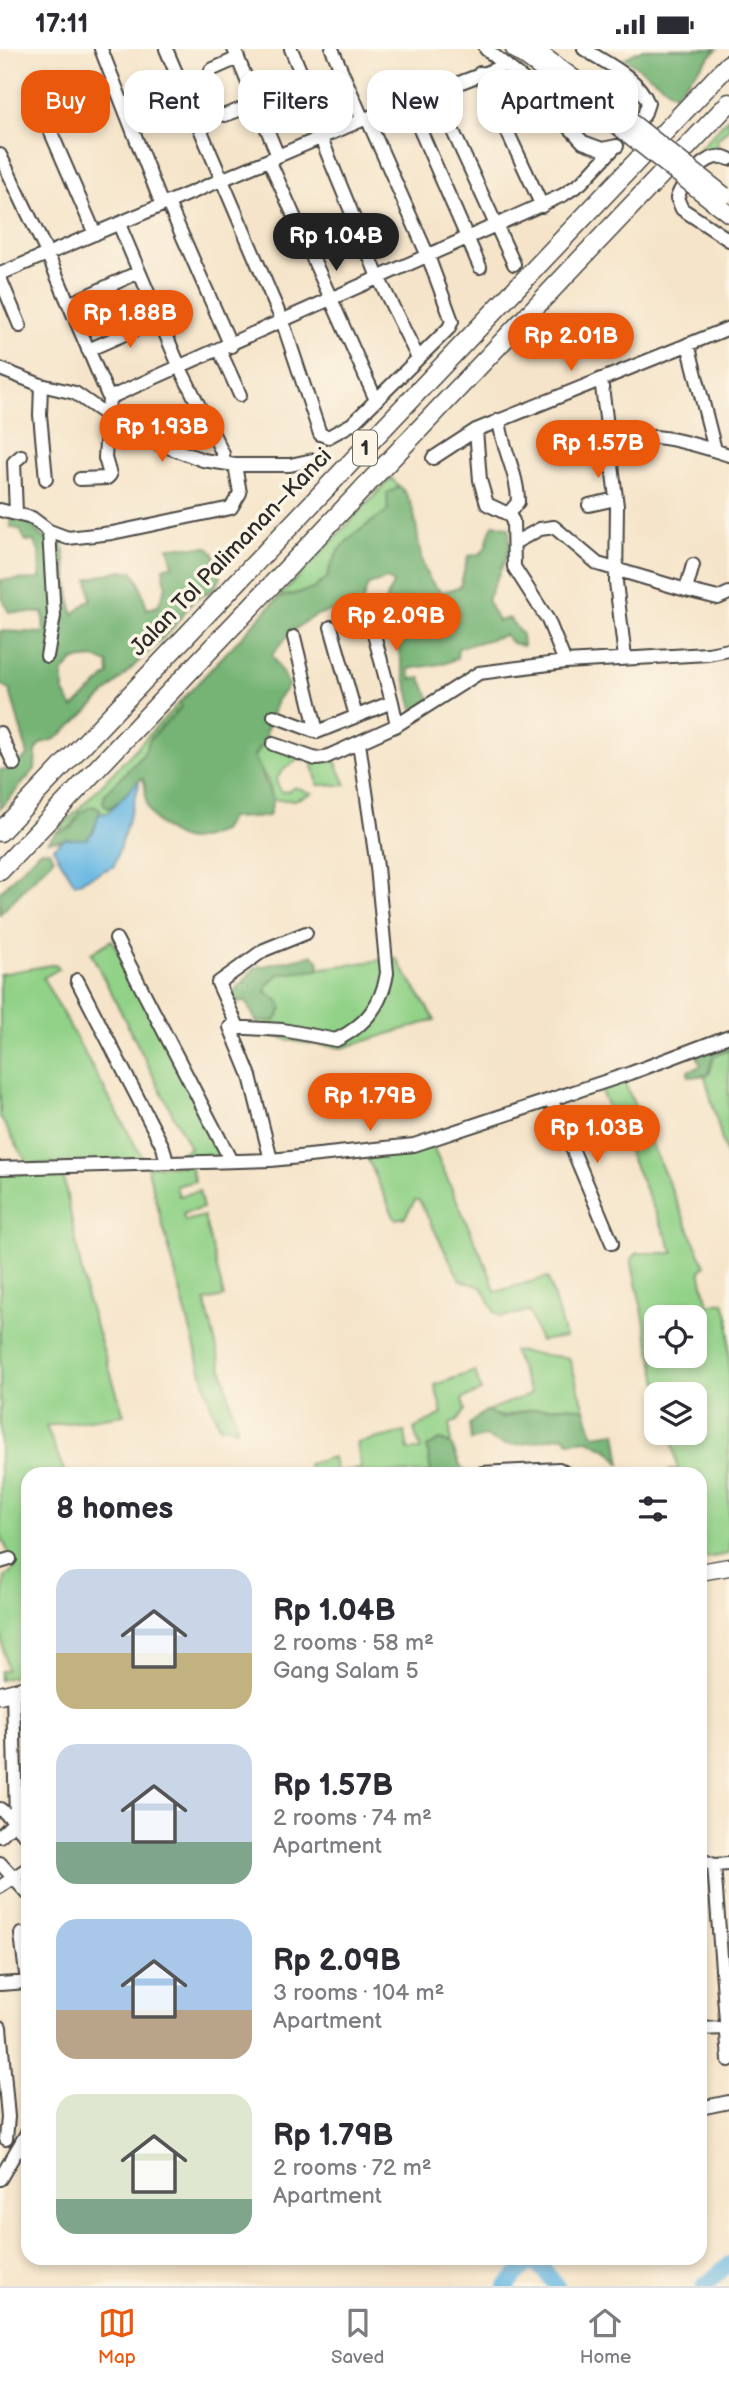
<!DOCTYPE html>
<html lang="en">
<head>
<meta charset="utf-8">
<style>
	body { margin:0; font-family:"Balsamiq Sans",sans-serif; background:#f2f2f3; color:#2b2b33; height:100vh; display:flex; flex-direction:column; font-size:26px; white-space:nowrap }
	* { box-sizing:border-box; margin:0 }
	p { font-size:23px; color:#7c7c81 }
	.icon { flex:none; width:38px; height:38px; fill:none; stroke:currentColor; stroke-width:2; stroke-linecap:round; stroke-linejoin:round }
	.map { position:relative; flex:1; overflow:hidden }
	.side { position:absolute; left:21px; top:1418px; width:686px; height:798px; display:flex; flex-direction:column; background:#fff; border-radius:21px; box-shadow:0 4px 10px #0003 }
	.side>* { flex:none }
	.hud { position:absolute; left:21px; top:21px; width:688px; height:63px; display:flex; gap:14px }
	.tools { position:absolute; left:644px; top:1256px; display:grid; gap:14px }
	.tools a { display:grid; place-items:center; width:63px; height:63px; border-radius:14px; background:#fff; box-shadow:0 4px 10px #0003; font-size:35px }
	.price { position:absolute; translate:-50% -60px; padding:0 16px; border-radius:24px; background:#ea580c; color:#fff; font-size:23px; line-height:46px; filter:drop-shadow(0 2px 4px #0008) }
	.price::after { content:''; position:absolute; left:50%; top:42px; width:21px; height:16px; margin-left:-10px; background:inherit; clip-path:polygon(0 0,100% 0,50% 100%) }
	.price.active { background:#222; color:#fff }
	ul { padding:0; list-style:none }
	li { display:flex; align-items:center; gap:21px; height:175px; padding:0 35px }
	li span { display:grid; place-items:center; flex:none; width:196px; height:140px; border-radius:21px; color:#555 }
	li>.icon { margin-inline-start:auto }
	span .icon { width:84px; height:84px; fill:#fffc; stroke-width:1 }
	li b { font-size:30px }
	h2 { display:flex; justify-content:space-between; align-items:center; height:84px; padding:0 35px; font-size:30px }
	.tag { padding:0 24px; border-radius:21px; background:#fff; box-shadow:0 4px 10px #0003; font-size:24px; line-height:63px }
	.tag.active { background:#ea580c; color:#fff }
	.status { display:flex; justify-content:space-between; align-items:center; height:49px; padding:0 35px; background:#fff; direction:ltr }
	.status svg { height:19px; fill:currentColor }
	.tab-bar { display:flex; justify-content:space-around; align-items:center; height:98px; border-top:2px solid #e1e1e2; background:#fff; font-size:19px; color:#7c7c81 }
	.tab-bar a { display:grid; justify-items:center; gap:4px }
	.tab-bar .active { color:#ea580c }
	.map>svg:first-child { display:block }
</style>
</head>
<body>
<div class="status"><b>17:11</b><svg viewBox="0 0 49 12"><path d="M0 12V9h3v3zM5 12V6h3v6zM10 12V3h3v9zM15 12V0h3v12zM26 1h20v11H26zM47 4h2v5h-2z"/></svg></div>
<div class="map">
<svg width="729" height="2237" viewBox="0 0 729 2237">
	<rect width="100%" height="100%" fill="#fcf5e5"/>
	<filter id="ink" filterUnits="userSpaceOnUse"><feTurbulence type="fractalNoise" baseFrequency=".0143" numOctaves="2"/><feDisplacementMap in="SourceGraphic" scale="14" xChannelSelector="R" yChannelSelector="G"/><feConvolveMatrix kernelMatrix="1 2 1 2 8 2 1 2 1" color-interpolation-filters="sRGB"/></filter>
	<filter id="wash" filterUnits="userSpaceOnUse"><feTurbulence type="fractalNoise" baseFrequency=".00686" numOctaves="4" result="noise"/><feDisplacementMap in="SourceGraphic" scale="28" xChannelSelector="R" yChannelSelector="G"/><feGaussianBlur stdDeviation="1.57" result="paint"/><feColorMatrix in="noise" values="0 0 0 0 0 0 0 0 0 0 0 0 0 0 0 0 0 1.4 0 .05"/><feComposite in="paint" operator="in"/></filter>
	<g filter="url(#wash)">
		<rect width="100%" height="100%" fill="#f5e4c9"/>
		<path fill="#92d288" stroke="#5e7e5a" stroke-width="2" fill-rule="evenodd" d="M729,68V79L716,92L719,97L700,114L692,108Z
			M391,429L400,438L387,444L388,462C360,480 334,495 327,529L313,540L278,549Z
			M179,654L181,658L150,690L143,706L105,745L108,759L113,756L108,764L99,765L100,760L77,768L67,782L56,784Z
			M266,695L301,708C290,718 282,718 276,732L281,743L289,742L294,738L312,744L295,751H273L268,732L254,710L261,697Z
			M333,707L346,736H318L312,713Z
			M112,891L227,1110L180,1111L177,1106L190,1099L91,904Z
			M396,909L435,971L342,999L292,992L261,983L256,972H275L274,950L266,942L267,936L279,925Z
			M56,915L59,920L43,929L144,1112L28,1115L0,1068V925Z
			M729,1001V1118L705,1027L710,1024L714,1007Z
			M623,1030L705,1217L700,1222L708,1256L724,1253L729,1271V1505L700,1510V1424H669V1421H678L670,1384H695V1346H661L631,1211L637,1204H674L599,1038ZM656,1269H695V1307H656Z
			M433,1098L491,1228L495,1243L548,1228L565,1288L540,1292L529,1262L502,1268L494,1263C483,1237 487,1239 460,1231L419,1151H415L405,1168L395,1170L366,1106Z
			M147,1117H190L195,1132L176,1137L179,1147L199,1142L203,1159L183,1165L185,1172L204,1167L224,1248L205,1252L237,1380L219,1377L209,1351Z
			M62,1121L87,1250L124,1366L46,1377L65,1424H28V1623L0,1631V1622L7,1621L0,1580L5,1528L15,1519L0,1484V1123Z
			M513,1302L569,1309L585,1360C568,1357 546,1358 529,1361C511,1364 503,1372 486,1362L531,1345Z
			M475,1322L481,1342L462,1350L465,1361L457,1372L450,1375L451,1395L440,1391L431,1424H309L308,1415L333,1408L336,1423L361,1420L357,1394L405,1383L408,1401H421L414,1380L442,1365L435,1336Z"/>
		<path fill="#75b474" stroke="#507050" stroke-width="2" fill-rule="evenodd" d="M643,0H717L675,45L625,9Z
			M400,438C428,465 407,520 442,543L460,538L468,507C494,505 482,491 494,475L509,479L510,500L487,551L498,572L509,569L522,586L523,597L512,594L505,586L458,599L457,609L446,614L409,620L411,630L421,629L430,650L414,664L388,560L384,556L393,534L388,530L368,536L361,558C315,561 300,570 272,606L289,636L277,651L266,683L268,696L261,697L254,706L273,751L269,767L230,769L222,782C212,785 200,791 189,791C173,789 151,772 147,756C144,747 148,737 142,729L118,753L108,759L103,754L105,745L143,706L150,690L181,658L179,654L278,549L313,540L327,529C334,495 360,481 388,462L387,444Z
			M10,469L30,474L41,487L62,493C66,506 70,560 73,565L91,550L88,530L117,522H132L139,533L147,560L158,557L166,537L163,519L173,516L168,498H208L214,505L221,528L213,541L194,551L171,581L75,674L55,690L41,694L36,702L35,720L0,760V721H10L28,706L10,642L0,634V582L44,584L43,564L9,563L3,553L0,531L40,530L39,502L33,492H26L20,481L11,478ZM94,609L108,614L109,625L73,659L63,641V623L74,611Z
			M92,757L100,760C98,771 95,782 87,790L48,792L56,784L73,778L80,764Z
			M40,801L49,802L54,809L0,865V843Z
			M313,906L319,912L318,921L279,925L267,936L266,943L280,953L282,960L275,972H256L245,951L233,956L230,948L255,919Z
			M729,991V1001L714,1007L707,1026L691,1028L688,1026V1022L701,1017L696,1003Z
			M570,1357L585,1360L593,1386L616,1383L621,1416L611,1403L589,1391L569,1393L565,1387C537,1390 510,1405 485,1387L471,1392L469,1375L486,1362L502,1369L528,1361Z
			M440,1391L451,1395L462,1420L468,1424H431L427,1398Z"/>
		<path fill="#68b8e3" stroke="#4a7287" stroke-width="2" d="M138,732L139,736L114,817L75,835L53,799L65,790H87L94,782L99,765L108,764Z"/>
		<g fill="none" stroke-linecap="round" stroke-linejoin="round">
			<path stroke="#68b8e3" stroke-width="16" d="M506,2237L525,2217L532,2214L545,2222L557,2237
				M704,2237L729,2215"/>
		</g>
	</g>
	<g filter="url(#ink)">
		<g fill="none" stroke-linecap="round" stroke-linejoin="round">
			<g stroke="#494743" stroke-width="16">
				<path id="minor" d="M101,0L162,156
					M166,0L283,274L320,385L328,388L352,375L449,279L452,272L428,207L367,69
					M234,0L278,107
					M291,0L327,86
					M332,0L363,71
					M486,0L529,35L583,93L602,100L617,97
					M584,0C607,15 637,27 648,54L644,66L631,81
					M211,21L238,9
					M480,24L542,157
					M435,43L514,215
					M408,53L480,218
					M225,66L256,55
					M46,72L95,185
					M321,89L378,228L418,309
					M0,106L47,204L109,349
					M729,110C709,99 683,131 677,149L682,160L729,191
					M269,111L376,351
					M168,154L231,297
					M119,175L180,319L223,405L224,414
					M0,225L367,69L506,16
					M0,229L20,277
					M69,255L139,223
					M688,295L715,401
					M88,301L159,270
					M220,302L240,346
					M0,320L41,336L75,344L135,386L203,411L235,416H290L313,411
					M601,330L611,408
					M41,336L40,366L46,430
					M499,371C502,400 518,424 518,453L508,465
					M476,381L480,431L487,455L508,465L513,472L514,518L548,571L565,613
					M433,409L476,381L729,279
					M80,430L107,429L110,426L105,409L109,349L563,146L581,134L616,97
					M589,456L616,450
					M0,461L32,469L49,482L68,489L112,484L231,459L240,444L235,416
					M16,464L14,413L21,407
					M514,494L540,480L554,478L598,515L686,541L693,516
					M686,541L718,549L729,544
					M368,563L392,653
					M331,578L356,667
					M294,588L317,683
					M47,607L54,567L49,482
					M625,609L616,533L617,457L611,408C624,403 635,392 643,389C661,384 710,400 729,406
					M274,667L317,683L392,653L397,676
					M0,684L14,715
					M273,695L316,710L324,709L397,676L479,624L565,613L708,605L729,601
					M116,890L231,1112
					M77,931L163,1098L167,1114
					M237,976L218,934L264,901L306,884
					M552,1052L612,1194
					M271,1111L250,1027L230,978L283,981L336,991C365,977 382,956 387,924L377,818L359,694
					M0,1119L271,1111L414,1096L631,1024L729,987
					M482,1424L559,1420L565,1424
					M0,1513L10,1510
					M0,1760L16,1772
					M15,1775L28,1789
					M0,1787L16,1772L13,1643
					M700,1810L714,1816L729,1815
					M0,1814L28,1845
					M714,1816L729,2011
					M0,1838L28,1819
					M21,1885L27,1933
					M0,1935L28,1933
					M0,1978L8,2068L6,2090
					M700,1980L725,1979
					M700,2059L729,2053
					M0,2130L28,2082"/>
			</g>
			<g stroke="#494743" stroke-width="19">
				<path id="major" d="M514,0L595,59
					M534,0L602,50
					M716,155L729,165
					M700,1523L729,1518
					M0,1646L28,1639"/>
			</g>
			<g stroke="#494743" stroke-width="21">
				<path id="highway" d="M0,783L729,15
					M0,822L729,54"/>
			</g>
			<use href="#minor" stroke="#fff" stroke-width="12"/>
			<use href="#major" stroke="#fff" stroke-width="16"/>
			<use href="#highway" stroke="#fff" stroke-width="18"/>
			<g stroke="#494743" stroke-width="19" stroke-linecap="butt">
				<path id="major-bridge" d="M602,50L724,146
					M595,59L716,155"/>
			</g>
			<use href="#major-bridge" stroke="#fff" stroke-width="16"/>
		</g>
	</g>
	<g text-anchor="middle" dominant-baseline="central" stroke-width="7" stroke-linejoin="round" paint-order="stroke">
		<rect fill="#fcf5e5" stroke="#6a6863" stroke-width="2" x="353" y="381.5" width="24" height="35" rx="5"/>
		<g font-size="21" font-weight="bold" fill="#2b2b2b">
			<text x="365" y="399">1</text>
		</g>
		<g font-size="23" fill="#2b2b2b" stroke="#fcf5e5">
			<text transform="translate(231 503) rotate(-46)">Jalan Tol Palimanan–Kanci</text>
		</g>
	</g>
</svg>
<div class="tools">
<a><svg class="icon" aria-label="locate" viewBox="0 0 24 24"><circle cx="12" cy="12" r="6"/><path d="M12 2v4M12 18v4M2 12h4M18 12h4"/></svg></a>
<a><svg class="icon" aria-label="layers" viewBox="0 0 24 24"><path d="M12 4l9 5-9 5-9-5zM3 14l9 5 9-5"/></svg></a>
</div>
<b class="price active" style="left:336px;top:224px">Rp 1.04B</b>
<b class="price" style="left:130px;top:301px">Rp 1.88B</b>
<b class="price" style="left:571px;top:324px">Rp 2.01B</b>
<b class="price" style="left:162px;top:415px">Rp 1.93B</b>
<b class="price" style="left:598px;top:431px">Rp 1.57B</b>
<b class="price" style="left:396px;top:604px">Rp 2.09B</b>
<b class="price" style="left:370px;top:1084px">Rp 1.79B</b>
<b class="price" style="left:597px;top:1116px">Rp 1.03B</b>
<div class="hud">
<a class="tag active">Buy</a>
<a class="tag">Rent</a>
<a class="tag">Filters</a>
<a class="tag">New</a>
<a class="tag">Apartment</a>
</div>
<section class="side">
<h2>8 homes<svg class="icon" aria-label="filters" viewBox="0 0 24 24"><path d="M4 7h16M4 17h16"/><circle cx="9" cy="7" r="2"/><circle cx="15" cy="17" r="2"/></svg></h2>
<ul>
<li><span style="background:linear-gradient(#c9d6e8 60%,#c2b280 0)"><svg class="icon" aria-label="home" viewBox="0 0 24 24"><path d="M3 11l9-7 9 7M6 9v11h12V9"/></svg></span><div><b>Rp 1.04B</b><p>2 rooms · 58 m²</p><p>Gang Salam 5</p></div></li>
<li><span style="background:linear-gradient(#c9d6e8 70%,#7fa58c 0)"><svg class="icon" aria-label="home" viewBox="0 0 24 24"><path d="M3 11l9-7 9 7M6 9v11h12V9"/></svg></span><div><b>Rp 1.57B</b><p>2 rooms · 74 m²</p><p>Apartment</p></div></li>
<li><span style="background:linear-gradient(#a9c7e8 65%,#b9a48a 0)"><svg class="icon" aria-label="home" viewBox="0 0 24 24"><path d="M3 11l9-7 9 7M6 9v11h12V9"/></svg></span><div><b>Rp 2.09B</b><p>3 rooms · 104 m²</p><p>Apartment</p></div></li>
<li><span style="background:linear-gradient(#dfe7d0 75%,#7fa58c 0)"><svg class="icon" aria-label="home" viewBox="0 0 24 24"><path d="M3 11l9-7 9 7M6 9v11h12V9"/></svg></span><div><b>Rp 1.79B</b><p>2 rooms · 72 m²</p><p>Apartment</p></div></li>
</ul>
</section>
</div>
<nav class="tab-bar">
<a class="active"><svg class="icon" aria-label="map" viewBox="0 0 24 24"><path d="M3 6l6-2 6 2 6-2v14l-6 2-6-2-6 2zM9 4v14M15 6v14"/></svg>Map</a>
<a><svg class="icon" aria-label="saved" viewBox="0 0 24 24"><path d="M7 4h10v16l-5-4-5 4z"/></svg>Saved</a>
<a><svg class="icon" aria-label="home" viewBox="0 0 24 24"><path d="M3 11l9-7 9 7M6 9v11h12V9"/></svg>Home</a>
</nav>
</body>
</html>
